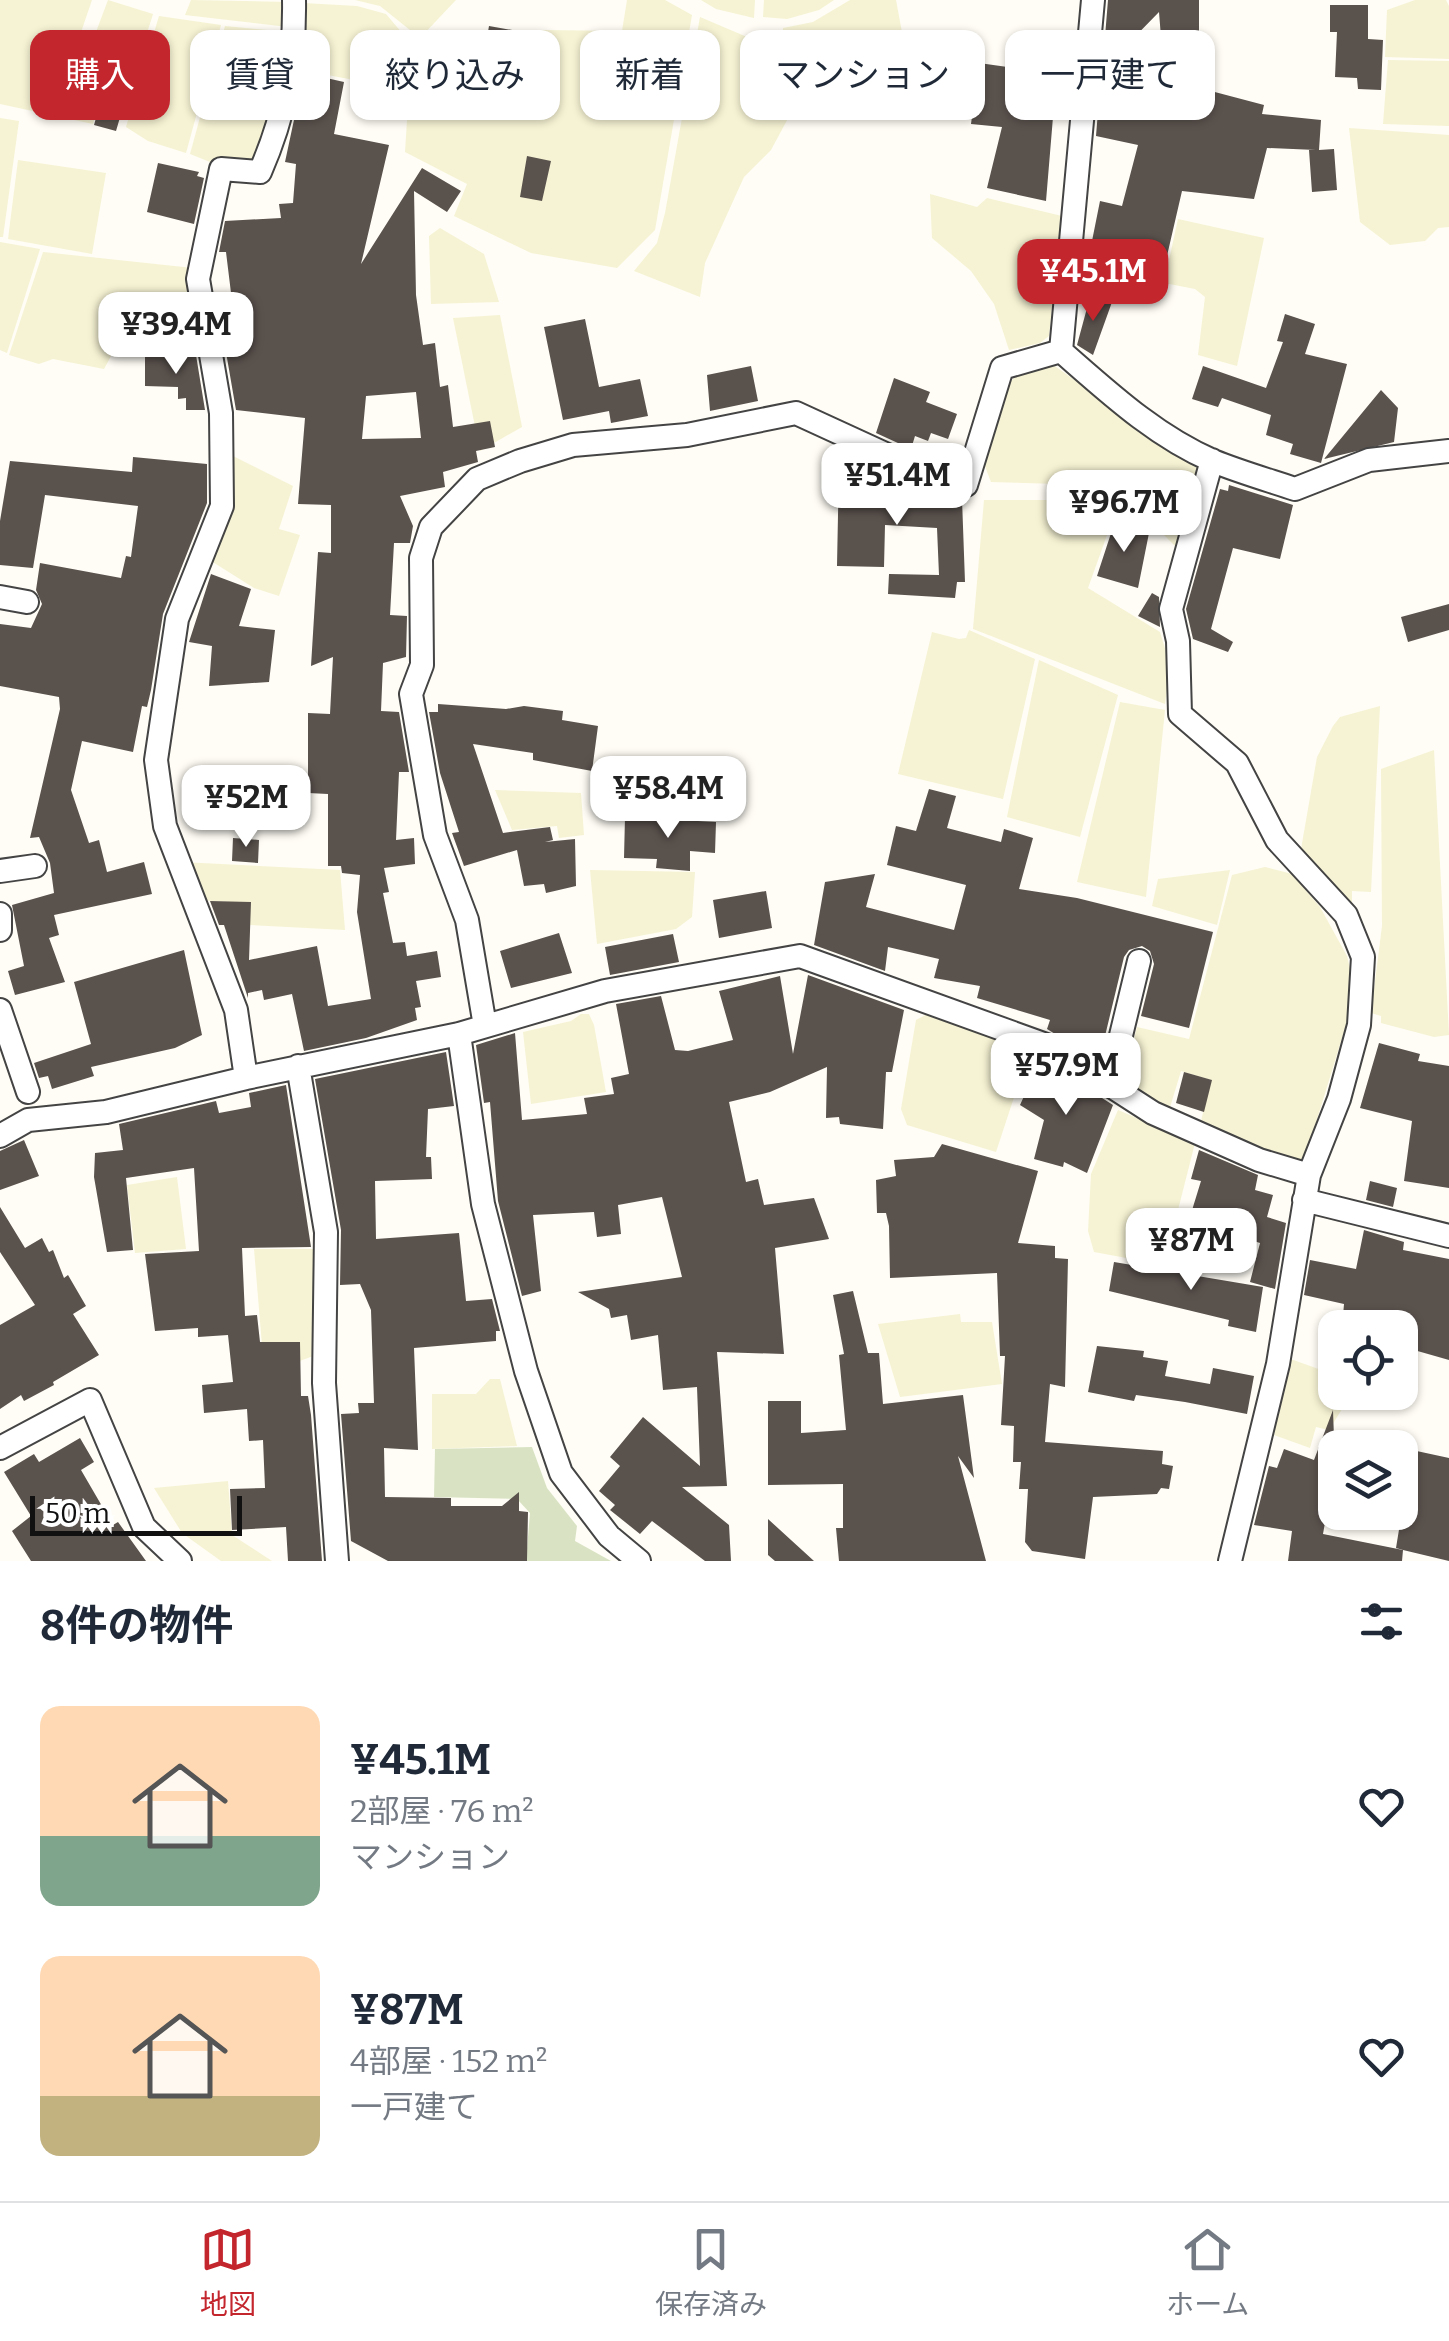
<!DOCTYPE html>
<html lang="ja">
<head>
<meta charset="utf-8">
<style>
	body { margin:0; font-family:Bitter,"Noto Sans JP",serif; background:#f6f6f7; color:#1f2937; height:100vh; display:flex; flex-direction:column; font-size:38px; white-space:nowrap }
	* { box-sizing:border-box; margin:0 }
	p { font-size:32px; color:#747a83 }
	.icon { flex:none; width:55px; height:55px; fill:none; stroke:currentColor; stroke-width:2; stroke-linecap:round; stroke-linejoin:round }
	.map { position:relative; height:1561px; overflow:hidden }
	.details { display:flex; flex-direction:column; background:#fff; flex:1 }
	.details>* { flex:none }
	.top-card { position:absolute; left:30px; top:30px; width:1390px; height:90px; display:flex; gap:20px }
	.controls { position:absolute; left:1318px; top:1310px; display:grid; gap:20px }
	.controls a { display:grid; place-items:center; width:100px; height:100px; border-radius:20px; background:#fff; box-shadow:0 2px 8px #0004; font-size:50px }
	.scale { position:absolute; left:30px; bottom:25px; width:212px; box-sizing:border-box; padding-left:10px; border:5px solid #111; border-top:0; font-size:28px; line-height:35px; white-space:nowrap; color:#111; -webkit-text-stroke:8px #fff; paint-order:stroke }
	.price { position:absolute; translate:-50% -85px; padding:0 22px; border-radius:20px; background:#fff; color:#222; font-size:32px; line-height:65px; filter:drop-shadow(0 2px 5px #0008) }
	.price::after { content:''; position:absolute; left:50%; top:60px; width:30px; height:22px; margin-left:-15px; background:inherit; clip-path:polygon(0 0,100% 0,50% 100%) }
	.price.current { background:#c4262e; color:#fff }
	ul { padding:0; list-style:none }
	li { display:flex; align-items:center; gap:30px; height:250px; padding:0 40px }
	li span { display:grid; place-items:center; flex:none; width:280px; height:200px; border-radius:20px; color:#555 }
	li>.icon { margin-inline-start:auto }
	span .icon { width:120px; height:120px; fill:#fffc; stroke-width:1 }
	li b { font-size:42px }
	h2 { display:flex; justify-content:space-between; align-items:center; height:120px; padding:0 40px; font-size:42px }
	.chip { padding:0 35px; border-radius:20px; background:#fff; box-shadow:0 2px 8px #0004; font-size:35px; line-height:90px }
	.chip.current { background:#c4262e; color:#fff }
	.tab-bar { display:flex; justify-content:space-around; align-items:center; height:140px; border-top:2px solid #e0e1e3; background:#fff; font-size:28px; color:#747a83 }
	.tab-bar a { display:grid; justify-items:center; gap:5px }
	.tab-bar .current { color:#c4262e }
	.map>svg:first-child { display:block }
</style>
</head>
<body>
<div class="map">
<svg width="1449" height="1561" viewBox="0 0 1449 1561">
	<rect width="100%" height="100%" fill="#fffdf5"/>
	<path fill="#f6f3d4" d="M0,0H92L79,38L114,49L93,124L0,104Z
		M108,0L153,14L143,46L96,32Z
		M191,0L287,2L288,27L185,15Z
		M355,0H456L420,38L380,6Z
		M627,0H665L692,15L655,230L617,268L531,253L454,216L467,184L405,152L408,105L418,77L531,92L543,30L622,31Z
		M701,0H755L754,18L716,9Z
		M764,0H834L819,10L787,19L763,17Z
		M850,0H896L914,97L882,107L870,85L831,59L783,40V28L813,22Z
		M1415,0H1446L1449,6V59L1385,57L1387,10Z
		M303,3L357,6L386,14L413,46L394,84L386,86L301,70Z
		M159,16L221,25L186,153L148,141L126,127Z
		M700,17L799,59L792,111L771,150L744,177L705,263L700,297L634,271L657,243L665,213Z
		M225,26L288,32L287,75L255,166H220L190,154Z
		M1388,60L1449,61V126L1383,124Z
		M0,118L19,121L3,237H0Z
		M1349,128L1449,135V227L1438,228L1425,241L1390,245L1360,222Z
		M18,160L106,173L92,254L8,239Z
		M930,194L977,207L987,198L1062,216L1049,336L1040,343L1009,350L994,304L971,271L932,238Z
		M1178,219L1264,238L1237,366L1198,355L1205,297L1195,289L1164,283Z
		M440,228L484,254L499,302L431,304L429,236Z
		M0,242L40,249L7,353L0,350Z
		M43,252L193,268L203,328L124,332L104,369L53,359L39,364L9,355Z
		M500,315L522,427L480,451L453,318Z
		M1052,364L1202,471L1180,551L1153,524L1095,485L991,482L983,461L1003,390L1016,376Z
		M233,456L293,486L279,529L300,535L279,596L254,588L208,559L228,501Z
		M984,500H1084L1116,510L1088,588L1160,632L1170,665L1165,704L973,629Z
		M969,630L1035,659L1003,799L898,774L932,632L959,639L966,638Z
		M1039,660L1118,695L1080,837L1007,817Z
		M1120,702L1165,710L1146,897L1077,882Z
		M1380,706L1371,892L1352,891V917L1300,855L1317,757L1333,726L1340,717Z
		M1434,750L1449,1035L1434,1037L1381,1023V1016L1371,1013L1382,926L1381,769Z
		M495,790L581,793L584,835L559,838L557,826L512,830Z
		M181,862L340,870L345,930L250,925V903L195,900Z
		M1265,867L1292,874L1320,907L1347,956L1352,977L1346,1025L1302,1168L1200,1125L1211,1080L1181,1071L1168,1114L1121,1088L1137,1027L1189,1039L1232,875Z
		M590,870L695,872L692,917L676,929L597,944Z
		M1230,870L1217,925L1152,906L1158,879Z
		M931,1012L1030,1049L996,1152L907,1125L901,1109L916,1020Z
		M581,1014H589L594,1025L606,1092L531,1104L523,1032L571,1021Z
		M1118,1110L1195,1143L1164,1265L1094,1252L1088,1231L1091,1174Z
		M177,1177L186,1249L135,1253L127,1185Z
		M254,1249H317L319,1354L294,1363L263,1357Z
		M960,1314L961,1322H992L1002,1384L900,1397L878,1324Z
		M1288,1358L1335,1375V1392L1352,1393L1329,1430L1316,1427L1310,1448L1274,1435Z
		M490,1379H500L517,1446L432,1449V1394H476Z
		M228,1481L232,1535L272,1561H221L182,1533L154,1488Z"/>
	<path fill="#d9e3c4" d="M532,1447L547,1488L577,1526L575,1541L611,1561H526L530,1513L517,1499L434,1497L435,1449Z"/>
	<path fill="#5a524d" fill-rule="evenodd" d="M1108,0H1199V45H1209L1211,91L1264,105L1262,114L1321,120L1319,150L1334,149L1337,190L1312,192L1309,150H1316L1267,148L1254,199L1182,191L1157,299L1131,293L1140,256L1092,241L1100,201L1122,206L1138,145L1096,136L1101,74L1165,88L1159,12L1118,54L1104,49Z
		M1330,5H1368V39L1383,40L1381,90L1358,89L1357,78L1335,77L1337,32H1330Z
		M489,26L535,34L530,67L483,60Z
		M979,63L1035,71L1036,67L1057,69L1046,201L987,188L1002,127L971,124Z
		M304,73L344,82L334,134L389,145L361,264L422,168L461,191L447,212L414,191L416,295L423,345L435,343L440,387L448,385L453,427L490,421L495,447L476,451L478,462L443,472L445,487L400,496L413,526L410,543H394L390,615L407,616L406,657L383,663L381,711L399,712L409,772H399L396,840L414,838L415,864L384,868L389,892L383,893L393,943L405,942L407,956L437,951L441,977L416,981L421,1007L415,1008L417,1020L366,1038L304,1051L292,994L264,1000L262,990L248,993V998L224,925H219L210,901L251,902L249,960L317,946L328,1006L371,999L357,912L360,875L342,873L341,866H328V794L308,793V713L330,714L333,657L311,666L318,552L331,553V505L298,504L305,418L236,410L222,329L220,302L232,301L226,252H219L225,221L281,218L279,204L293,203L296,164L285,162ZM416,392L421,438L362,439L366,396Z
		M104,90L126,97L116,131L94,125Z
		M527,156L551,161L542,201L520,197Z
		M158,163L199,172L197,176L204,178L194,224L147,212Z
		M1090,297L1112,302L1093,355L1077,345Z
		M1285,314L1315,324L1305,354L1347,364L1321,463L1290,454L1293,444L1266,435L1271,415L1222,398L1218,407L1192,399L1203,366L1266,388L1283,342L1277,341Z
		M585,319L599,387L640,379L648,416L611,423L609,411L563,420L544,327Z
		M145,355H196L205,410H186V398L178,399V387L145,386Z
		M751,366L758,401L710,411L707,375Z
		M894,378L930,392L926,402L957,414L948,439L931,433L928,441L915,436L911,449L876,433Z
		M1381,390L1398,408L1394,442L1324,459Z
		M133,457L207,464V503L163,614L151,690L147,707L142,706L133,752L82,741L71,790L89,843L99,840L107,872L144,862L152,894L54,915L59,935L49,938L65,982L15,995L8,971L24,966L12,905L54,893L50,863L39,837L30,838L60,709L59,697L0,686V624L31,628L42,604L36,590L40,563L121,578L126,556L131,557L138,506L45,495L33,568L0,565V521L10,461L132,472Z
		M867,462L903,478L898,493L962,499L965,582H957L955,598L888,594L889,574L939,575L937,528L885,525L884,567L837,566L839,464Z
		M1229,485L1293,505L1280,559L1233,548L1211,629L1233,642L1228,652L1193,639L1186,609L1220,489L1228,491Z
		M1115,521L1149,533L1138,588L1097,576Z
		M211,574L251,589L239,626L275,630L269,682L209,686L212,646L189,642Z
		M1152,593L1159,597L1160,627L1138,616Z
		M1449,604V630L1408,642L1401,617Z
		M438,704L506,709L524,706L563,711L562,720L598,726L592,771L533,760V753L473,744L503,833L550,827L553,840L545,842L575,839L576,886L546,893L544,884L524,886L517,850L464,866L452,833L459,832L440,773L429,712H438Z
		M929,789L956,796L947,828L1001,842L1004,829L1033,838L1019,889L1077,898L1213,932L1189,1028L1141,1016L1154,964L1150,951L1142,946L1129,950L1124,957L1099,1061L1047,1029L1050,1020L977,998L980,986L934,978L939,959L888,947L885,971L814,945L825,882L875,874L866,907L954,930L966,885L887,865L896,826L916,831Z
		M625,817L716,822L715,853L690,851V871L656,868L657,859L624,858Z
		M233,838L259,840L258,863L232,861Z
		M766,891L772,928L719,938L713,900Z
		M559,933L572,973L511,988L500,951Z
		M673,934L679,962L610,975L605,947Z
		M184,950L202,1035L175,1048L91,1067L94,1076L52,1089L48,1076L39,1078L34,1063L91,1044L74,982Z
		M808,975L904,1010L892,1072H886L883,1129L840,1124L839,1117L826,1118L827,1067L770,1092L729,1102L746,1182L758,1179L764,1205L814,1198L829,1239L775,1248L784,1354L717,1352L727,1486L682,1487L729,1525L731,1561H705L652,1521L640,1534L610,1510L615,1505L599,1491L620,1466L610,1457L643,1417L700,1466L697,1387L663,1390L658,1335L631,1340L627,1315L611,1318L609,1309L578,1292L682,1277L662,1197L618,1205L621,1234L597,1237L594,1212L533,1215L541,1291L522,1296L498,1201L490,1102L484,1103L476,1045L515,1033L522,1120L587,1114L584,1098L614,1094L611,1078L629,1074L616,1004L661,996L675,1050L688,1051L733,1040L719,991L780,976L793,1054Z
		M1379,1043L1420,1054L1418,1061L1449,1066V1188L1404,1181L1412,1121L1360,1108Z
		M446,1052L454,1106L428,1109L426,1157H431L432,1179L375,1181L376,1239L459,1233L466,1301L492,1299L500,1331H496V1341L414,1348L418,1450L384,1448L385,1497L451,1498V1506H502L519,1492V1511L528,1512L527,1561H388L351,1541L341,1414L359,1413L358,1403H374L371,1310L360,1284L340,1285L341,1230L315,1079Z
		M1041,1059L1113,1105L1087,1173L1064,1162L1063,1167L1034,1159L1044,1120L1020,1105Z
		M1184,1072L1212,1080L1204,1112L1176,1103Z
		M286,1085L311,1247L242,1248L245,1316L257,1315L260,1342H300L301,1396H308L311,1415L322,1561H288L286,1527L232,1530L230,1489L265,1488L263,1440L249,1441L247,1409L204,1413L202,1385L233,1382L228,1335L198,1337V1328L155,1331L145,1254L199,1251L194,1168L126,1178L133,1250L107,1252L94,1177L95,1153L123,1150L119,1124L216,1101L219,1113L251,1107L249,1093Z
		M24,1140L39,1176L0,1190V1151Z
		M942,1144L1038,1171L1018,1243L1055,1246V1258L1068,1259L1065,1387L1050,1384L1045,1442L1163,1451L1162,1464L1173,1466L1169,1489L1161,1488L1157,1494L1093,1497L1085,1559L1032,1551L1025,1542L1028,1489H1019L1021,1462H1013L1014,1426L1001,1425L1005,1356H1000L997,1273L890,1278L889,1226L886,1213H877L876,1180L896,1176L894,1160L934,1157Z
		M1199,1150L1258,1175L1255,1190L1273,1195L1267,1217L1286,1223L1275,1289L1250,1282L1260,1243L1189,1220L1201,1181L1191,1179Z
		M1370,1181L1397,1188L1393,1207L1366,1200Z
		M0,1207L25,1248L42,1238L49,1252L53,1250L64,1278L68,1275L86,1306L73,1314L99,1355L53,1382L54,1385L24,1401L21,1395L0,1409V1325L35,1305L0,1252Z
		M1364,1230L1404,1242L1403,1250L1449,1259V1360L1400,1346V1328H1342L1344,1304L1304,1295L1310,1260L1356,1269Z
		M1114,1262L1263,1287L1256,1332L1228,1326L1229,1320L1109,1291Z
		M853,1291L868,1353H879L883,1404L963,1395L974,1478L958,1456L986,1561H839L836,1528H843V1484L768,1485V1401H801V1433L846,1430L839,1355L844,1354L833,1295Z
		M1097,1346L1144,1351L1143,1357L1168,1361L1165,1376L1210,1384L1213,1368L1254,1376L1247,1414L1185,1402L1136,1395L1134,1401L1088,1392Z
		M1333,1410L1335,1466L1323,1534L1403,1550L1396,1548L1412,1450L1449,1458V1561L1403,1550L1402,1561H1288L1292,1531L1254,1525L1269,1466L1277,1468L1284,1449L1314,1460Z
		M80,1438L94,1462L81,1470L113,1525L118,1522L146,1561H31L12,1531L31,1516L4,1472L34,1454L39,1462Z
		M768,1519L814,1561H775L768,1555Z"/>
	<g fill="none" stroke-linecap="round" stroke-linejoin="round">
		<g stroke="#444" stroke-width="26">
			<path id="minor" d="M1061,351C1108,392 1155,436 1213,461C1240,472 1268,480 1295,489L1369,460L1449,451
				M1061,351L1093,0
				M1212,460L1171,609L1178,641L1180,714L1237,763L1277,840L1346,915L1363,957L1359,1025L1339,1099L1309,1175L1278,1364L1230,1561
				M0,597L27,602
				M0,871L35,866
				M0,914V930
				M0,1010L28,1092
				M485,1026L467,920L435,835L411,694L422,665L421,558L431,527L477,479L520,461L573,445L687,435L796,413L907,464L966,485L1002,368L1061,351
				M459,1034L483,1204L526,1371L561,1473L609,1536L639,1561
				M298,1066L326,1232L324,1383L337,1561
				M246,1078L236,1010L165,826L156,760L177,619L222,506L221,413L198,279L221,169L260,172C285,115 295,62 294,0
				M1109,1085L1139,961
				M0,1136L28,1120L106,1112L246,1078L459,1034L605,991L800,956L1049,1046L1153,1113L1259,1160L1309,1175
				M1304,1200L1449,1236
				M0,1448L90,1400L144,1527L180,1561"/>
		</g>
		<use href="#minor" stroke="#fff" stroke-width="22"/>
	</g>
</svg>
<div class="controls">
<a><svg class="icon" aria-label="locate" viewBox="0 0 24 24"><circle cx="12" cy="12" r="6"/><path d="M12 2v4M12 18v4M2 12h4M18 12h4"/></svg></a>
<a><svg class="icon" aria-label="layers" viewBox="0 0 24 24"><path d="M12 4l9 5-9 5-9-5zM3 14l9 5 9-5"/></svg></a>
</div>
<div class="scale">50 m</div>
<b class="price current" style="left:1093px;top:324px">¥45.1M</b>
<b class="price" style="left:176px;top:377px">¥39.4M</b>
<b class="price" style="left:897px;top:528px">¥51.4M</b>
<b class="price" style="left:1124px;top:555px">¥96.7M</b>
<b class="price" style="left:668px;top:841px">¥58.4M</b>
<b class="price" style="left:246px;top:850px">¥52M</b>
<b class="price" style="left:1066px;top:1118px">¥57.9M</b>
<b class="price" style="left:1191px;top:1293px">¥87M</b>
<div class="top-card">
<a class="chip current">購入</a>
<a class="chip">賃貸</a>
<a class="chip">絞り込み</a>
<a class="chip">新着</a>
<a class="chip">マンション</a>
<a class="chip">一戸建て</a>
</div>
</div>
<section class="details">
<h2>8件の物件<svg class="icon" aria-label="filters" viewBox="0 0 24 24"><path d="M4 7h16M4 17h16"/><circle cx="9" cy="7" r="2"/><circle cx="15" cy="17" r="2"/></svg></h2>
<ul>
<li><span style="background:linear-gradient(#ffd9b3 65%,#7fa58c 0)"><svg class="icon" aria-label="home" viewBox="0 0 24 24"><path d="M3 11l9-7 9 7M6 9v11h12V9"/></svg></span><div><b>¥45.1M</b><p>2部屋 · 76 m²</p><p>マンション</p></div><svg class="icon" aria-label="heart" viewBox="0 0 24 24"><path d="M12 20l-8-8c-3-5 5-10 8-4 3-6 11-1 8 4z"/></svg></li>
<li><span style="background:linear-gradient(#ffd9b3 70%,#c2b280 0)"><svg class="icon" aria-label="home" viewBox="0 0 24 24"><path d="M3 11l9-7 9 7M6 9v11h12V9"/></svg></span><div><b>¥87M</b><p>4部屋 · 152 m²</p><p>一戸建て</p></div><svg class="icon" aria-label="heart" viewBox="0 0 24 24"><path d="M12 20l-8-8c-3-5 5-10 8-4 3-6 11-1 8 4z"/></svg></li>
</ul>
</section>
<nav class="tab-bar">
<a class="current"><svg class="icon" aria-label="map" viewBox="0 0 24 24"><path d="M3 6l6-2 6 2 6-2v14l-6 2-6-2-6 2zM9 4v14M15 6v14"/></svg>地図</a>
<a><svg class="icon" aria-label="saved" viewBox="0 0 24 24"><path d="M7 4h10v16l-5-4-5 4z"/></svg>保存済み</a>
<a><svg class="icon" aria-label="home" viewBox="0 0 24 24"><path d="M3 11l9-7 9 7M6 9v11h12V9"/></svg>ホーム</a>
</nav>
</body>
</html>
